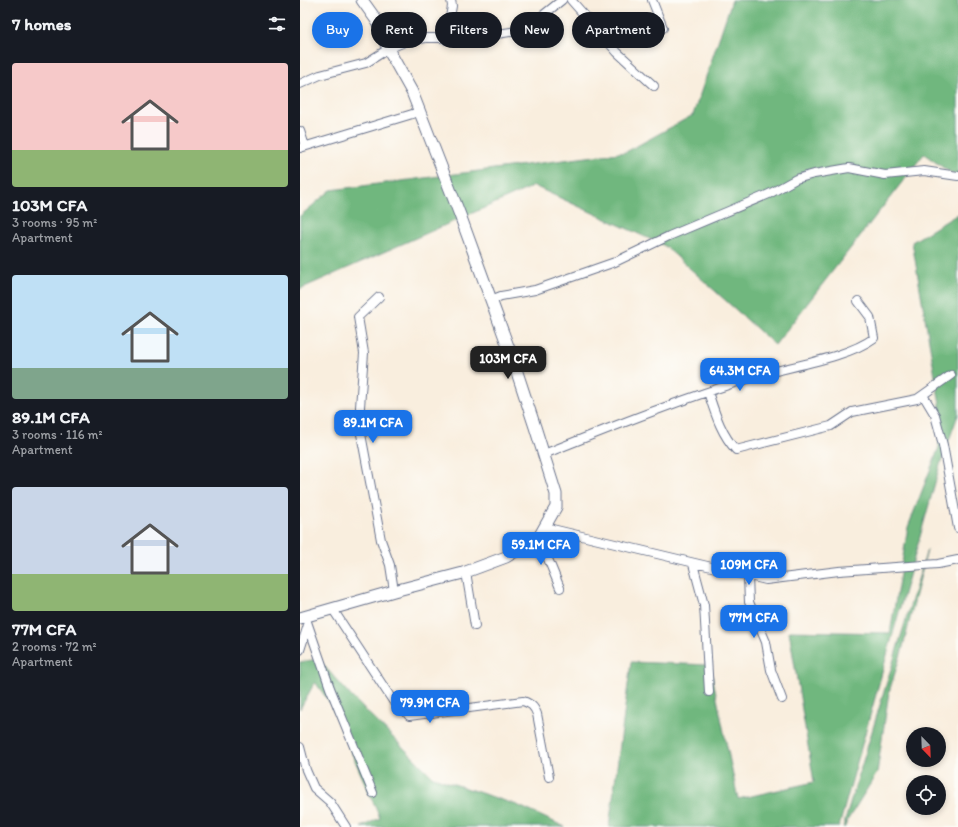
<!DOCTYPE html>
<html lang="en">
<head>
<meta charset="utf-8">
<style>
	body { margin:0; font-family:Itim,sans-serif; background:#20242c; color:#f1f3f6; height:100vh; display:flex; flex-direction:column; font-size:15px; white-space:nowrap }
	* { box-sizing:border-box; margin:0 }
	p { font-size:13px; color:#9ea1a6 }
	.icon { flex:none; width:22px; height:22px; fill:none; stroke:currentColor; stroke-width:2; stroke-linecap:round; stroke-linejoin:round }
	.map { position:relative; flex:1; overflow:hidden }
	.details { display:flex; flex-direction:column; background:#171b24; width:300px }
	.details>* { flex:none }
	.top-card { position:absolute; left:12px; top:12px; width:380px; height:36px; display:flex; gap:8px }
	.needle { width:26px; rotate:157deg }
	.tools { position:absolute; left:606px; top:727px; display:grid; gap:8px }
	.tools a { display:grid; place-items:center; width:40px; height:40px; border-radius:50%; background:#171b24; box-shadow:0 2px 6px #0003; font-size:20px }
	.price { position:absolute; translate:-50% -34px; padding:0 9px; border-radius:8px; background:#1a73e8; color:#fff; font-size:13px; line-height:26px; filter:drop-shadow(0 1px 2px #0008) }
	.price::after { content:''; position:absolute; left:50%; top:24px; width:12px; height:9px; margin-left:-6px; background:inherit; clip-path:polygon(0 0,100% 0,50% 100%) }
	.price.current { background:#222; color:#fff }
	ul { padding:0; list-style:none }
	li { display:grid; align-content:center; gap:8px; height:212px; padding:0 12px }
	li span { display:grid; place-items:center; height:124px; border-radius:4px; color:#555 }
	li>.icon { margin-inline-start:auto }
	span .icon { width:72px; height:72px; fill:#fffc; stroke-width:1 }
	li b { font-size:17px }
	h2 { display:flex; justify-content:space-between; align-items:center; height:48px; padding:0 12px; font-size:17px }
	.chip { padding:0 14px; border-radius:18px; background:#171b24; box-shadow:0 2px 6px #0003; font-size:14px; line-height:36px }
	.chip.current { background:#1a73e8; color:#fff }
	main { display:flex; flex:1; min-height:0 }
	.map>svg:first-child { display:block }
</style>
</head>
<body>
<main>
<section class="details">
<h2>7 homes<svg class="icon" aria-label="filters" viewBox="0 0 24 24"><path d="M4 7h16M4 17h16"/><circle cx="9" cy="7" r="2"/><circle cx="15" cy="17" r="2"/></svg></h2>
<ul>
<li><span style="background:linear-gradient(#f6c9c9 70%,#8fb573 0)"><svg class="icon" aria-label="home" viewBox="0 0 24 24"><path d="M3 11l9-7 9 7M6 9v11h12V9"/></svg></span><div><b>103M CFA</b><p>3 rooms · 95 m²</p><p>Apartment</p></div></li>
<li><span style="background:linear-gradient(#bfe0f5 75%,#7fa58c 0)"><svg class="icon" aria-label="home" viewBox="0 0 24 24"><path d="M3 11l9-7 9 7M6 9v11h12V9"/></svg></span><div><b>89.1M CFA</b><p>3 rooms · 116 m²</p><p>Apartment</p></div></li>
<li><span style="background:linear-gradient(#c9d6e8 70%,#8fb573 0)"><svg class="icon" aria-label="home" viewBox="0 0 24 24"><path d="M3 11l9-7 9 7M6 9v11h12V9"/></svg></span><div><b>77M CFA</b><p>2 rooms · 72 m²</p><p>Apartment</p></div></li>
</ul>
</section>
<div class="map">
<svg width="658" height="827" viewBox="0 0 658 827">
	<rect width="100%" height="100%" fill="#fdfcf7"/>
	<filter id="ink" filterUnits="userSpaceOnUse"><feTurbulence type="fractalNoise" baseFrequency=".025" numOctaves="2"/><feDisplacementMap in="SourceGraphic" scale="8" xChannelSelector="R" yChannelSelector="G"/><feConvolveMatrix kernelMatrix="1 2 1 2 8 2 1 2 1" color-interpolation-filters="sRGB"/></filter>
	<filter id="wash" filterUnits="userSpaceOnUse"><feTurbulence type="fractalNoise" baseFrequency=".012" numOctaves="4" result="noise"/><feDisplacementMap in="SourceGraphic" scale="16" xChannelSelector="R" yChannelSelector="G"/><feGaussianBlur stdDeviation="0.9" result="paint"/><feColorMatrix in="noise" values="0 0 0 0 0 0 0 0 0 0 0 0 0 0 0 0 0 1.4 0 .05"/><feComposite in="paint" operator="in"/></filter>
	<g filter="url(#wash)">
		<rect width="100%" height="100%" fill="#f9eede"/>
		<path fill="#6fb77e" stroke="#45736e" d="M432,0H658V178L624,154L475,345L365,246L234,186L0,289V216L31,190L326,152L393,115Z
			M658,214V415L640,465L539,827H309L331,662L410,665L438,799L514,782L489,631L590,633L608,527L639,447L640,405L612,242Z
			M627,550L603,647L589,692L577,773L547,821L545,827H543Z
			M18,659L51,696L133,777L217,805L265,827H61L80,818L30,703L15,682L0,709V662Z"/>
	</g>
	<g filter="url(#ink)">
		<g fill="none" stroke-linecap="round" stroke-linejoin="round">
			<g stroke="#69728b" stroke-width="10">
				<path id="street" d="M271,0L317,52L354,86
					M352,0L363,28
					M146,40L152,6L151,0
					M0,84L20,75L66,63L88,49L107,41L126,38H172L217,31L232,24L262,0
					M0,131L5,146
					M0,148L119,112
					M79,297L58,317L64,353L60,407L61,434L81,540L90,565L94,591
					M191,300L201,296L235,290L315,262L369,236L469,194L496,179L514,174L549,168L585,175L624,171L658,176
					M408,392C415,413 421,434 436,450L531,426L552,412L617,399L651,375
					M623,395L635,415L643,445L658,528
					M244,454C314,426 384,398 457,376C490,366 547,358 574,338L570,317L558,301
					M244,527L466,580L539,571L638,564L658,560
					M239,537L260,588
					M393,564L404,605L409,692
					M166,572L175,626
					M448,576L449,602L466,642L471,670L482,699
					M32,608L93,701L102,706L109,716L223,701C231,704 234,706 237,714L249,777
					M5,616L30,688L73,793
					M0,650L8,625
					M0,747L6,770L14,788L30,802L46,827"/>
			</g>
			<g stroke="#69728b" stroke-width="13">
				<path id="secondary" d="M0,618L94,591L163,573L206,557L239,537L256,507V494L235,427L213,360L160,215L112,92L88,49L77,21L62,0"/>
			</g>
			<use href="#street" stroke="#fff" stroke-width="8"/>
			<use href="#secondary" stroke="#fff" stroke-width="11"/>
		</g>
	</g>
</svg>
<div class="tools">
<a><svg class="needle" viewBox="-14 -14 28 28"><path d="M0-13l5 13h-10z" fill="#e53935"/><path d="M0 13l5-13h-10z" fill="#9ea1a6"/></svg></a>
<a><svg class="icon" aria-label="locate" viewBox="0 0 24 24"><circle cx="12" cy="12" r="6"/><path d="M12 2v4M12 18v4M2 12h4M18 12h4"/></svg></a>
</div>
<b class="price current" style="left:208px;top:380px">103M CFA</b>
<b class="price" style="left:440px;top:392px">64.3M CFA</b>
<b class="price" style="left:73px;top:444px">89.1M CFA</b>
<b class="price" style="left:241px;top:566px">59.1M CFA</b>
<b class="price" style="left:449px;top:586px">109M CFA</b>
<b class="price" style="left:454px;top:639px">77M CFA</b>
<b class="price" style="left:130px;top:724px">79.9M CFA</b>
<div class="top-card">
<a class="chip current">Buy</a>
<a class="chip">Rent</a>
<a class="chip">Filters</a>
<a class="chip">New</a>
<a class="chip">Apartment</a>
</div>
</div>
</main>
</body>
</html>
